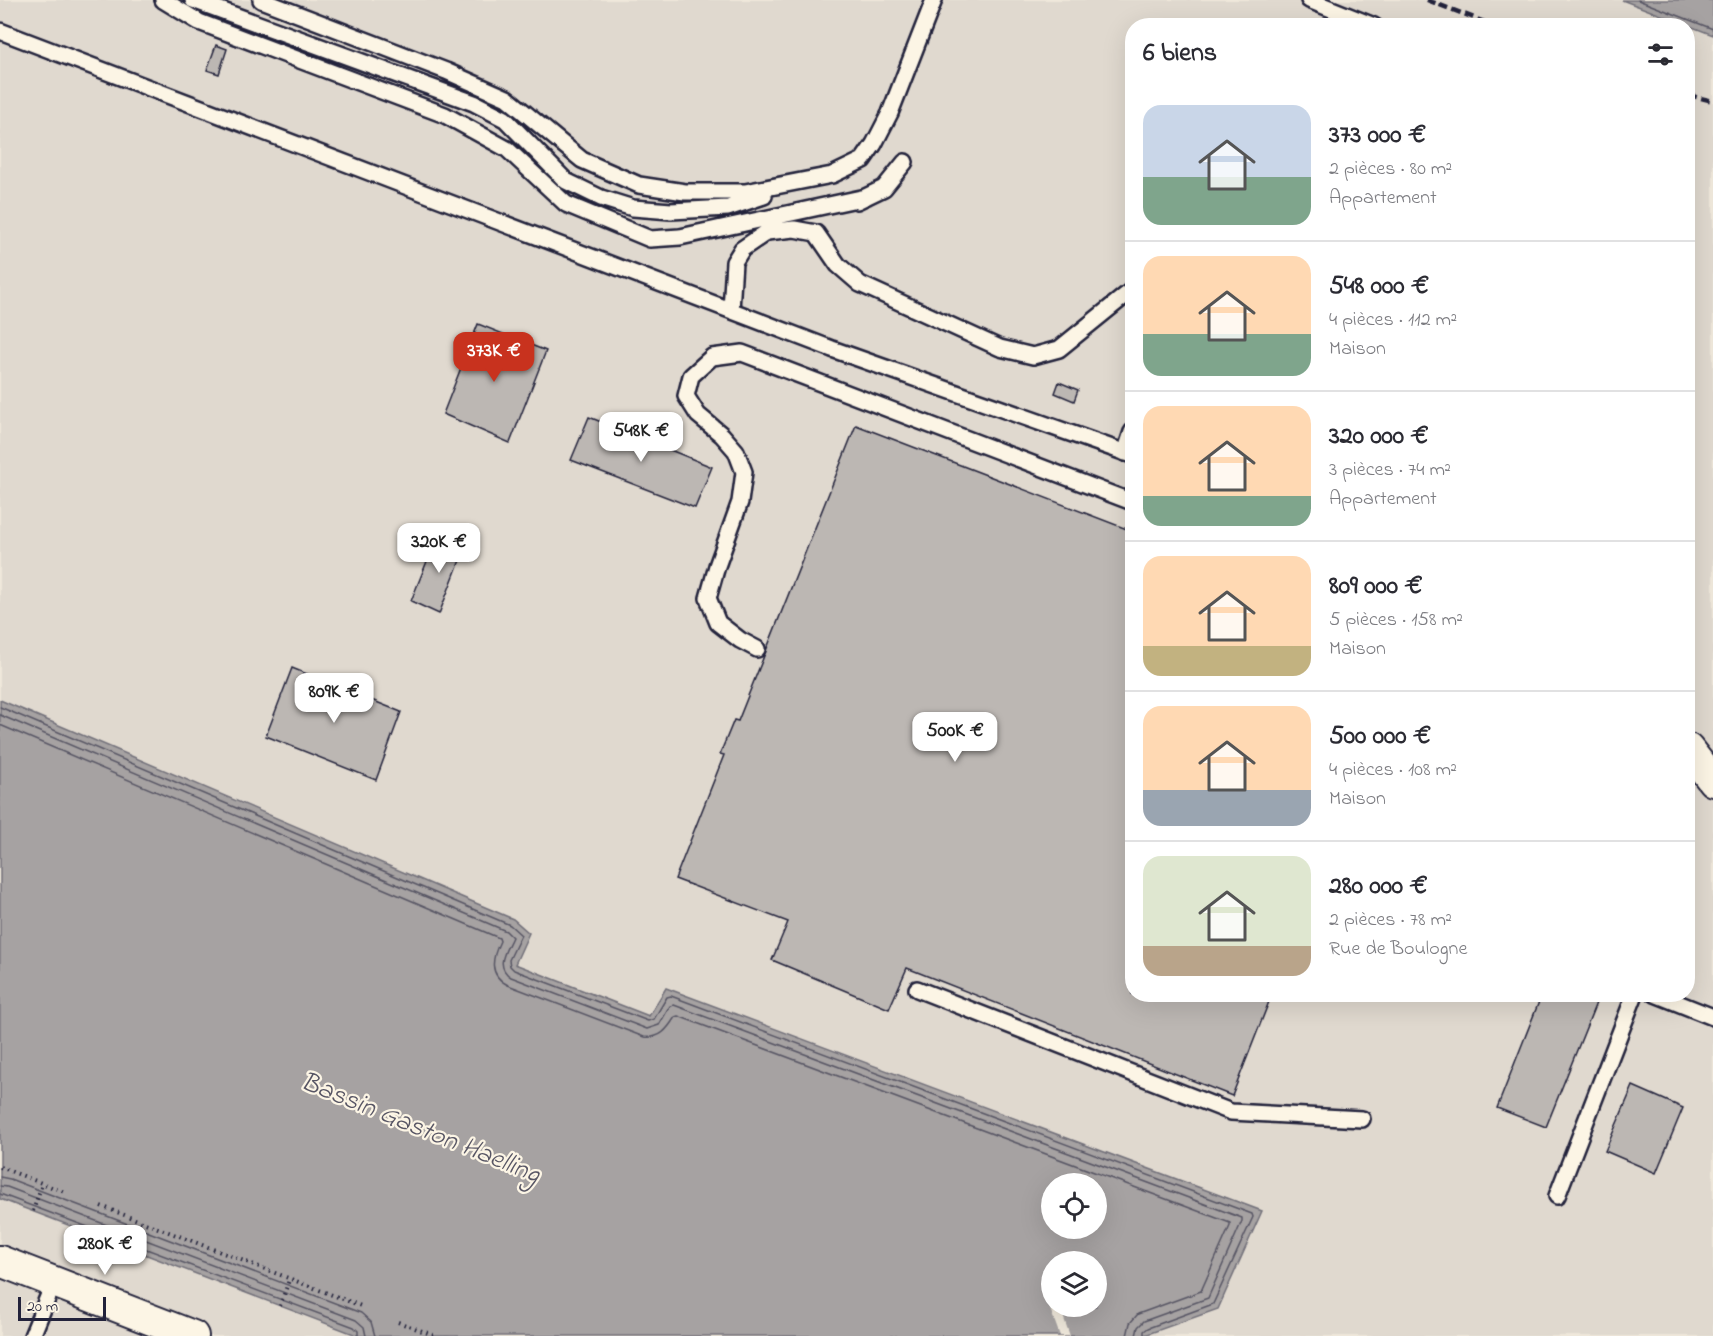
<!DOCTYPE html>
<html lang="fr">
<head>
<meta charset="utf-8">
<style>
	body { margin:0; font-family:"Indie Flower",sans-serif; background:#f7f7f7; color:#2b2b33; height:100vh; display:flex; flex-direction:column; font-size:22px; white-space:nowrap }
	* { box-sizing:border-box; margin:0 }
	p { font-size:20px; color:#7c7c81 }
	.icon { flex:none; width:33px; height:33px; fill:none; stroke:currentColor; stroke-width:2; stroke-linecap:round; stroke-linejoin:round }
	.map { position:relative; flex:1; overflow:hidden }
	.details { position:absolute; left:1125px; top:18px; width:570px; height:984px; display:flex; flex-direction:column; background:#fff; border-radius:24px; box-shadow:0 6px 24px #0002 }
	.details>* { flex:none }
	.tools { position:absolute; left:1041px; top:1173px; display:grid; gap:12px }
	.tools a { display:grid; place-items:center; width:66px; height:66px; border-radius:50%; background:#fff; box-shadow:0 6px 24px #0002; font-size:30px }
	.scale { position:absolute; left:18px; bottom:15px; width:88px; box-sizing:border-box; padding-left:6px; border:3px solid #22223b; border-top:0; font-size:16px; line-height:21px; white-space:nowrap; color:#22223b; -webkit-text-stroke:4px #fcf5e5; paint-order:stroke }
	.price { position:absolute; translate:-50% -51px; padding:0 14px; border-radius:12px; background:#fff; color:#222; font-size:20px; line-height:39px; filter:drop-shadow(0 2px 3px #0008) }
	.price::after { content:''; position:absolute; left:50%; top:36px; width:18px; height:14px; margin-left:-9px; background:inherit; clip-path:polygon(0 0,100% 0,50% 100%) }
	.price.selected { background:#c8321e; color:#fff }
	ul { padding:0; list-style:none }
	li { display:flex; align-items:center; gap:18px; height:150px; padding:0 18px }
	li+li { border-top:2px solid #e1e1e2 }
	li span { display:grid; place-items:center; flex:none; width:168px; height:120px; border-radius:18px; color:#555 }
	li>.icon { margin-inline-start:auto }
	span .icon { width:72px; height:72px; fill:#fffc; stroke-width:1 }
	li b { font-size:26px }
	h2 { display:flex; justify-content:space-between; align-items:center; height:72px; padding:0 18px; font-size:26px }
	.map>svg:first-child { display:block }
</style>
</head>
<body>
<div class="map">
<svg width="1713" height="1336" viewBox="0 0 1713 1336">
	<rect width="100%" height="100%" fill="#efe8db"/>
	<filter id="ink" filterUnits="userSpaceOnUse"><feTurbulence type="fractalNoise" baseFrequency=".0167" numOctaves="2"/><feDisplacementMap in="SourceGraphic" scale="12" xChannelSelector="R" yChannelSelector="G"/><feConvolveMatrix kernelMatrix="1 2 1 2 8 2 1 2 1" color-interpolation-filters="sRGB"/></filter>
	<g filter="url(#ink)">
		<path fill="#e0d9cf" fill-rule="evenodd" d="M0,0H1713V1336H0ZM1132,26H1688V994H1132ZM1052,1184H1096V1228H1052ZM1052,1262H1096V1306H1052Z"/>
		<path fill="#a6a2a2" stroke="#716f79" stroke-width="1.5" fill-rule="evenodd" d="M1622,0H1713V35Z
			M0,700L513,919L529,933L515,964L649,1016L666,988L1262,1211L1218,1309L1142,1336H359L0,1199ZM1052,1184H1096V1228H1052ZM1052,1262H1096V1306H1052Z"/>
		<path fill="#efe8db" d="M1051,1290L1052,1306L1060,1307L1070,1336H1060L1044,1292Z"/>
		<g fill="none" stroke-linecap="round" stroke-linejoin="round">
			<path stroke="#575564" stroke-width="1.5" d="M1638,0L1713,29
				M0,707L510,925L521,935L509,960L510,966L514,970L648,1021L654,1019L667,997L671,996L1252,1214L1253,1217L1213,1304L1148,1328L1144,1331V1336
				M0,715L506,931L512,937C506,951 494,966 511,977L647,1029L659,1025L670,1006L674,1005L1242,1218V1221L1208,1298L1144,1321L1138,1327L1136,1336
				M0,725L499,938L500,941C492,958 488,975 508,985L644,1037C660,1039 667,1030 675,1017L678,1016L1230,1223V1226L1201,1291L1138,1314L1130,1323L1127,1336
				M0,1177L10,1179L361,1313L371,1322L375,1336
				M0,1186L7,1187L356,1320L364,1327L366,1336
				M0,1194L354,1327L358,1331V1336"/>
		</g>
		<path fill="#bcb7b3" stroke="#22223b" stroke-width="1.5" d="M216,45L227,49L219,74L207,70Z
			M478,324L546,351L510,443L443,414Z
			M1059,382L1078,390L1074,401L1055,393Z
			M589,417L712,467L695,508L571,460Z
			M856,425L1132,531V994H1272L1232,1096L907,968L889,1009L772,960L788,922L675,879L724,755L720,754L734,720L738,721Z
			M438,534L466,545L439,614L411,601Z
			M292,668L401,712L376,780L266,736Z
			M1542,994H1576L1596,1003L1546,1127L1497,1108Z
			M1633,1086L1683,1108L1656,1173L1605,1151Z"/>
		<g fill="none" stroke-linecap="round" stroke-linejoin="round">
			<g stroke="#22223b" stroke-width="20">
				<path id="lane" d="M163,0L199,22L445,115L507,149L566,204L650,239L680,237L866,197
					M193,0L474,103L505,119L566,181L601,198L633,208L671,211L728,208L764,196
					M261,0L446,71L507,98L582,160L639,185L685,192H745L832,175L863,160L874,144L890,113L934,0
					M1309,0L1374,26
					M0,31L832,349L1132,455
					M857,201L884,188L905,162
					M731,310L734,262L742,249L767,232L794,229L816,233L838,265L860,284L1000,348L1033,356L1059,349L1132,290
					M1125,453L1132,432
					M757,649L740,640L718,623L708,598L717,566L740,502L744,472L736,451L722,435L698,415L686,396L691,376L712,357L742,353L1132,502
					M917,989L1231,1112L1362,1119
					M1655,994L1713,1017
					M1557,1196L1635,994
					M32,1336L54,1282"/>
			</g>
			<g stroke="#22223b" stroke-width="34">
				<path id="street" d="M1688,749L1713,781
					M0,1261L193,1336"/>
			</g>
			<path stroke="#22223b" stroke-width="4" stroke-dasharray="1.5 4.5" stroke-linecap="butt" d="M0,1167L67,1193
				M101,1206L361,1306
				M33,1211L42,1184
				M280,1306L289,1280
				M398,1322L436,1336"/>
			<use href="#lane" stroke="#fcf5e5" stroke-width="15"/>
			<use href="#street" stroke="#fcf5e5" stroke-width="30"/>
			<path stroke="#22223b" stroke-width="4.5" stroke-dasharray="9 4.5" stroke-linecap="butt" d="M1427,0L1495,26
				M1688,95L1713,101"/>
		</g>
	</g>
	<g text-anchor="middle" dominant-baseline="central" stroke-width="4.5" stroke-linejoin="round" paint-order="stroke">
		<g font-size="27" font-style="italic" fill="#575564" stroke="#fcf5e5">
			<text transform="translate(420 1129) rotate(22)">Bassin Gaston Haelling</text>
		</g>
	</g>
</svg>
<div class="tools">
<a><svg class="icon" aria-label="locate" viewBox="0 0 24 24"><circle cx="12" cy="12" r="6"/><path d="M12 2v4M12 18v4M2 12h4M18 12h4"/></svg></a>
<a><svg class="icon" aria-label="layers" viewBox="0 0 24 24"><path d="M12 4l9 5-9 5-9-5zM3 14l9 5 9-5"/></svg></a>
</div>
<div class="scale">20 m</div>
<b class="price selected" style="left:494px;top:383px">373K €</b>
<b class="price" style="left:641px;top:463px">548K €</b>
<b class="price" style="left:439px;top:574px">320K €</b>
<b class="price" style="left:334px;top:724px">809K €</b>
<b class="price" style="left:955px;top:763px">500K €</b>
<b class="price" style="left:105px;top:1276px">280K €</b>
<section class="details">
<h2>6 biens<svg class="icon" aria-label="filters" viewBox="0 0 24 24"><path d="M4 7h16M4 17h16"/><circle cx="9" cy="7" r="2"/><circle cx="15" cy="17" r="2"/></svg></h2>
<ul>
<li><span style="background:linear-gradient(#c9d6e8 60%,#7fa58c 0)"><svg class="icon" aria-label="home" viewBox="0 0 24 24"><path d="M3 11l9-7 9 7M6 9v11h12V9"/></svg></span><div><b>373 000 €</b><p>2 pièces · 80 m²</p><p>Appartement</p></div></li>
<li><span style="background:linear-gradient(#ffd9b3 65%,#7fa58c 0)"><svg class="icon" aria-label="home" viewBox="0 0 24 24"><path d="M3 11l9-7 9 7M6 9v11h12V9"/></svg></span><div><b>548 000 €</b><p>4 pièces · 112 m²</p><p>Maison</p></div></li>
<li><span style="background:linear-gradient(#ffd9b3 75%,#7fa58c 0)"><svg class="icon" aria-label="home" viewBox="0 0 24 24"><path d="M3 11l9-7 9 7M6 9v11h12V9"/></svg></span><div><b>320 000 €</b><p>3 pièces · 74 m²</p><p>Appartement</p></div></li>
<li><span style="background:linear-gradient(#ffd9b3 75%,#c2b280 0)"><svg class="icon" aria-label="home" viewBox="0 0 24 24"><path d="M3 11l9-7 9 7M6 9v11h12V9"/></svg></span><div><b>809 000 €</b><p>5 pièces · 158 m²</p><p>Maison</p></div></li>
<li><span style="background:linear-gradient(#ffd9b3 70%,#9aa5b1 0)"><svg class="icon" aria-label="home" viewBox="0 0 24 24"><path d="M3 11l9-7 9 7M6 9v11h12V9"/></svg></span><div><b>500 000 €</b><p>4 pièces · 108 m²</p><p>Maison</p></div></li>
<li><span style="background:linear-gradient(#dfe7d0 75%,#b9a48a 0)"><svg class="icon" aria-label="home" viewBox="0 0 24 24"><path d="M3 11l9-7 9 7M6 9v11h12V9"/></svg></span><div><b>280 000 €</b><p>2 pièces · 78 m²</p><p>Rue de Boulogne</p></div></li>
</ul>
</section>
</div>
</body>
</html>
